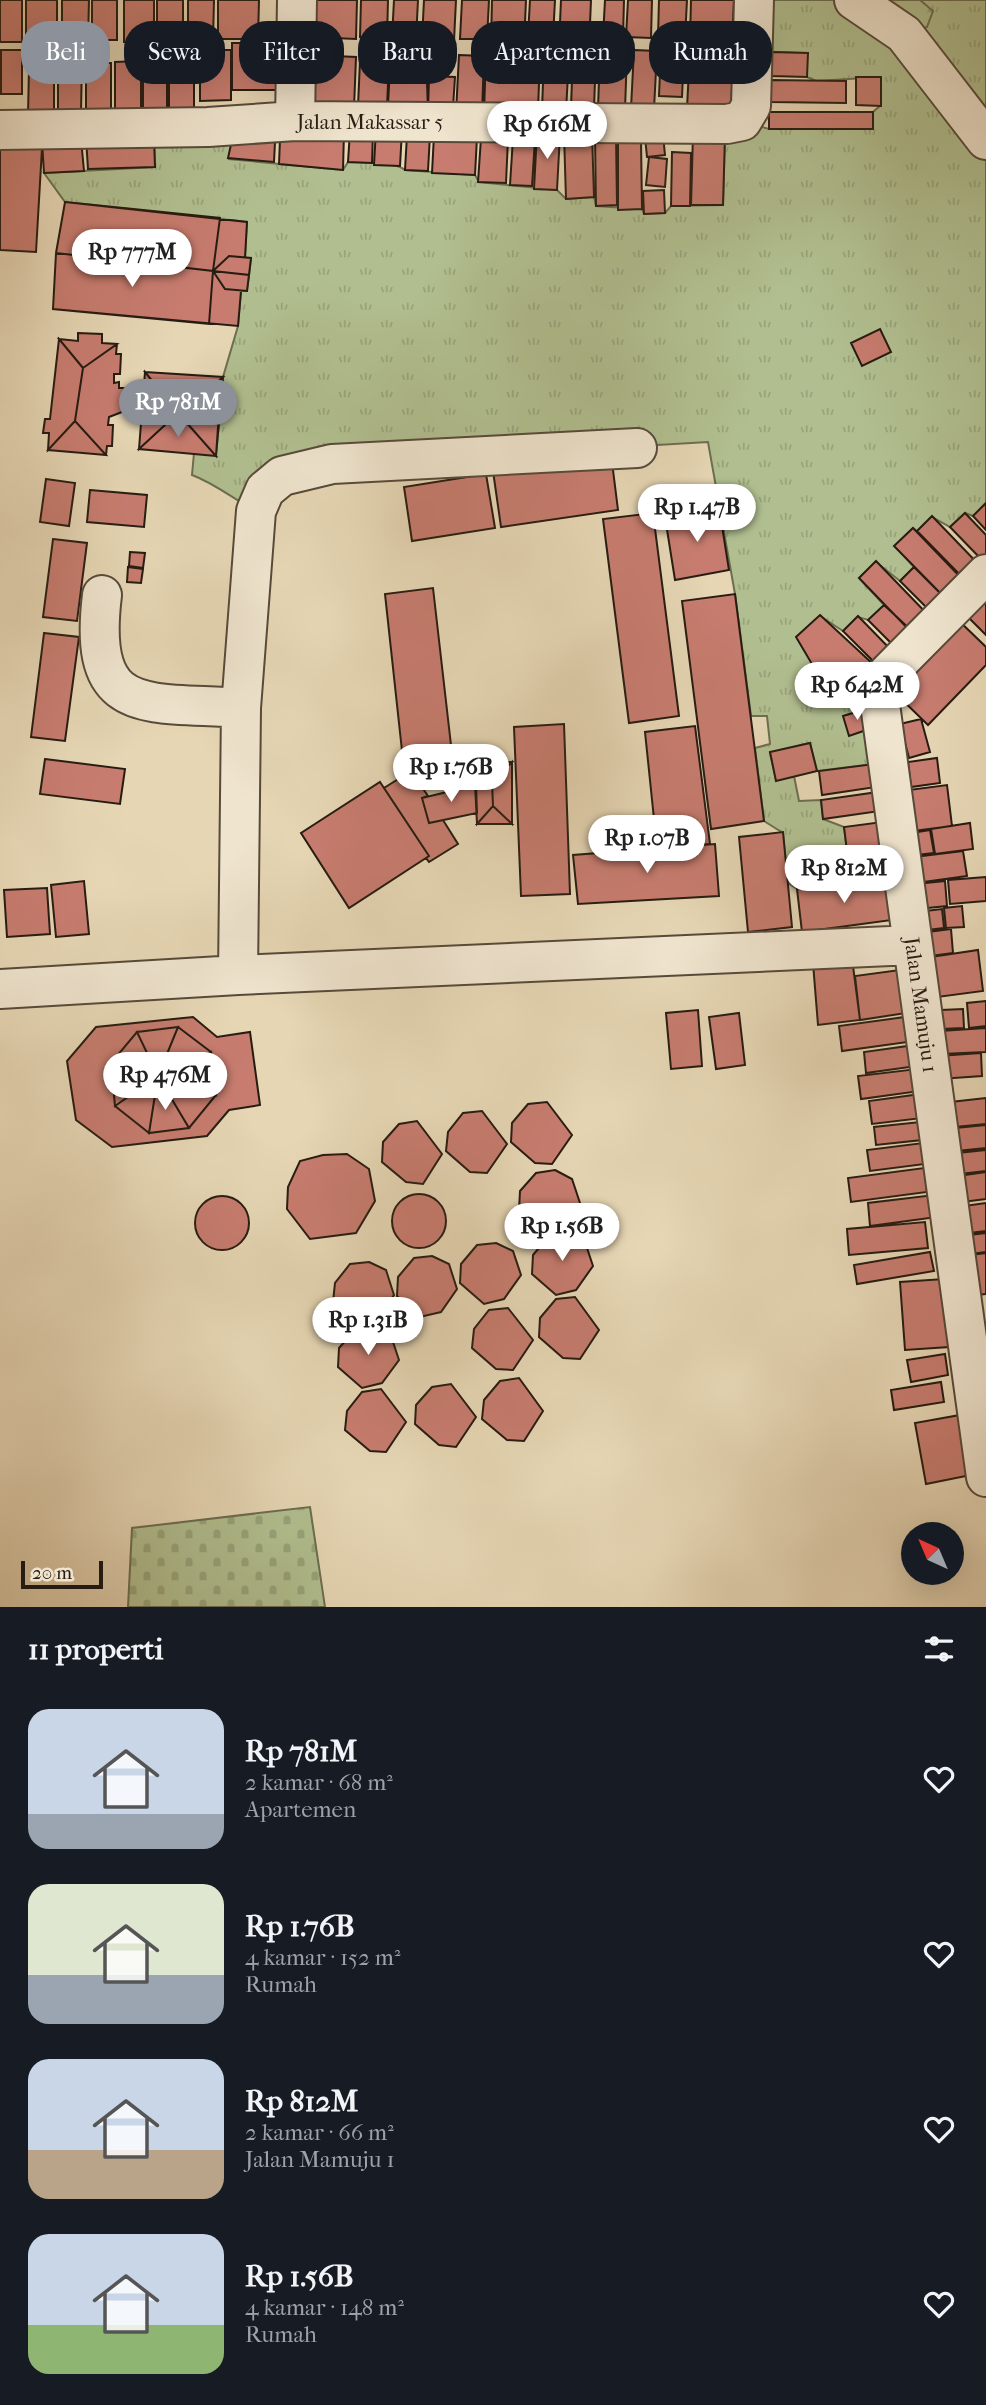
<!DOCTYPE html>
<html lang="id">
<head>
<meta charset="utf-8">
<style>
	body { margin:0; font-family:"IM FELL French Canon",serif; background:#20242c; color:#f1f3f6; height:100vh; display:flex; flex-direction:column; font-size:26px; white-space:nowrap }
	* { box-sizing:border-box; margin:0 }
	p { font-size:23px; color:#9ea1a6 }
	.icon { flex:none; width:38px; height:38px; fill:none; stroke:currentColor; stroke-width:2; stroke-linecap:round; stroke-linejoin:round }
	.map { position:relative; height:1607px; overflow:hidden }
	.side { display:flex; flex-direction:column; background:#171b24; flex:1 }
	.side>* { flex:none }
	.banner { position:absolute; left:21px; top:21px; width:945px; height:63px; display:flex; gap:14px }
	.needle { width:46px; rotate:316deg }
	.tools { position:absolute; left:901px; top:1522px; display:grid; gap:14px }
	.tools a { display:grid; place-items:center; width:63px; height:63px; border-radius:50%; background:#171b24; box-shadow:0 7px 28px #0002; font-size:35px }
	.scale { position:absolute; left:21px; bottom:18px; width:82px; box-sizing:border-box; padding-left:7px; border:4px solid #271c12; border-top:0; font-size:19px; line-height:24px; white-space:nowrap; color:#271c12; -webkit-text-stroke:5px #efe4ce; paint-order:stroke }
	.price { position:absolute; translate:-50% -60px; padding:0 16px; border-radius:24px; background:#fff; color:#222; font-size:23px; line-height:46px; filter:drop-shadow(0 2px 4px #0008) }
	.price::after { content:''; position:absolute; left:50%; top:42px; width:21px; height:16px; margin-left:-10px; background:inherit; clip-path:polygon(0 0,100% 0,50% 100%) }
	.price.on { background:#8c9099; color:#fff }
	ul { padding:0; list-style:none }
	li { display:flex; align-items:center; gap:21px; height:175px; padding:0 28px }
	li span { display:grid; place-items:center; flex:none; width:196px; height:140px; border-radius:21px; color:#555 }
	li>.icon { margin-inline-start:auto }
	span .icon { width:84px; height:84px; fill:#fffc; stroke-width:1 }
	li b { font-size:30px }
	h2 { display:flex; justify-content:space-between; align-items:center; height:84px; padding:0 28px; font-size:30px }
	.tag { padding:0 24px; border-radius:28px; background:#171b24; box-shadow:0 7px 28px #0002; font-size:24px; line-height:63px }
	.tag.on { background:#8c9099; color:#fff }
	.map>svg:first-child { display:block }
</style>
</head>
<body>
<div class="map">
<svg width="986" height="1607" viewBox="0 0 986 1607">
	<defs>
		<pattern id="grass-tufts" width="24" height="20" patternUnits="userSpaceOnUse" patternTransform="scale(1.75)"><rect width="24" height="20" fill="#b1bf90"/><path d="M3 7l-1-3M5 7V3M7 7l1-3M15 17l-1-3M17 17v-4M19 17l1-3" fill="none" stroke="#98a47b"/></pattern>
		<pattern id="forest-firs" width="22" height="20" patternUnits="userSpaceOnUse" patternTransform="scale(1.75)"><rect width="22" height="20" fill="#b1bf90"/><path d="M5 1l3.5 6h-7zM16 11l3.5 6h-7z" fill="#98a47b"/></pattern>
		<pattern id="cemetery-stones" width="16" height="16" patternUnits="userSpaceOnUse" patternTransform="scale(1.75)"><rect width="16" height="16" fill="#b1bf90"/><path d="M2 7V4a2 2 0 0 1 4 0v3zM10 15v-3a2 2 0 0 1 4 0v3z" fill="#98a47b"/></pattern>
	</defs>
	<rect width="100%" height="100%" fill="#e6d6b4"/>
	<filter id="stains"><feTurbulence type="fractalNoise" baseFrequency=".00286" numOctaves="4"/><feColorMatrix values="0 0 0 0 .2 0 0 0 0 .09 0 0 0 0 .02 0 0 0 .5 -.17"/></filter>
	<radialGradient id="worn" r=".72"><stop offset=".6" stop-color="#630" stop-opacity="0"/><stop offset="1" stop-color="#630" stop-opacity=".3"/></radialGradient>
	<path fill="url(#grass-tufts)" stroke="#6c6e51" stroke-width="2" d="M754,0H986V503L973,516L965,513L950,527L932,517L917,531L913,528L895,546L914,567L900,581L876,562L859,578L884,605L868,620L858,617L843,631L820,616L797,637L832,698L864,680L881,686L874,764L817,771L810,743L770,753L776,780L794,776L799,801L821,800L823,819L844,827L850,875L820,886L797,889L788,883L783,833L764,821L755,748L770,744L767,716H751L735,594L708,442L332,464L256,511C233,499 216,484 192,475L194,453L216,455L223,377L238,326L241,291H247L251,259L245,258L247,222L65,202L44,173L155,167L154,138L232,140L229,159L343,170L348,162C361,162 396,162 405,170L475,175L479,182L557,190L566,199L594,197L596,206L642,209L644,214L665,213L671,206L723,205L725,135L742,121L769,129L873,128V112L881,105V77L816,81L807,77V53L771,52Z"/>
	<path fill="url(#forest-firs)" stroke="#6c6e51" stroke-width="2" d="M854,0H920L933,11L927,27L904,34Z"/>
	<path fill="url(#cemetery-stones)" stroke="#6c6e51" stroke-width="2" d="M310,1507L325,1607H128L132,1528Z"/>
	<path fill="#c77c6f" stroke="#271c12" stroke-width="2" d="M0,0H22V42H0Z
		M26,0H57V43H26Z
		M62,0H89L88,40L62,41Z
		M92,0H117V40H92Z
		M124,0H154V42H124Z
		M157,0H183V37H157Z
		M188,0H214L213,40H188Z
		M218,0H259L258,39H218Z
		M311,0H357L356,39L310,37Z
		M361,0H388L387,38L360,37Z
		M394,0H418L416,39L392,38Z
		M424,0H456L454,41L422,40Z
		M462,0H489L487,39H460Z
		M492,0H526L524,45L491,44Z
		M530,0H555L553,37L528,36Z
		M561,0H591L589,47L559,45Z
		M605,0H624L623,38L603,37Z
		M628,0H652L651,38L626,37Z
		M659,0H687L685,38L658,37Z
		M691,0H734L732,41L690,39Z
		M232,43H277V90H232Z
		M428,47L453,48L452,66H427Z
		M391,48L426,50L428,112L388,105Z
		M1,50H22V94H1Z
		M200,50H231V100L200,101Z
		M634,50L657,51L654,109L631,108Z
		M661,50L684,51L682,97L659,96Z
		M600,51L627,52L625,110L598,109Z
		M573,52L596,53L594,108L571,107Z
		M771,52L808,53L807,77L771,76Z
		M486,53L540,55L538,111L484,113Z
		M312,55L356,57L354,108L310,106Z
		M459,55L484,56L482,114L456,113Z
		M544,56L569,57L566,111L542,110Z
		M58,57H82L81,113H58Z
		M169,57H194V111L169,112Z
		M141,61V117H115V62Z
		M360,61L389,62L387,107L358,106Z
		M86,63H111V117H86Z
		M143,66H167V111H143Z
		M29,69H54V113L28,114Z
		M689,69H733L731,109L687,108Z
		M429,76L455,77L453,107L428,112Z
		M856,77H881V106L856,105Z
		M770,80L846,81V103L770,102Z
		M769,112H873V129H769Z
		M376,129L402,130L400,166L374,165Z
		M350,131L373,132L372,163L348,162Z
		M344,132L343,170L279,164L280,139Z
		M537,133L560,134L557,190L534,189Z
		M592,133L594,197L566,199L564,134Z
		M693,134L725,135L723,205H691Z
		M407,135H430L428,171L405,170Z
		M434,135L477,137L475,175L432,173Z
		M663,135L665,155L647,157L645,137Z
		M616,136L617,205L596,206L595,137Z
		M86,138H154L155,167L88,169Z
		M481,138L508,139L506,183L478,182Z
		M513,138L535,139L532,186L510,185Z
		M81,139L84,171L44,173L42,141Z
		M232,140L275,142L274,162L228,158Z
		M618,140H641L642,209L618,210Z
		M0,147L42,148L36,252L0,250Z
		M672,152L691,153L690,206H671Z
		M649,157L667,159L665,187L646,185Z
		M664,190L665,213L644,214L643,191Z
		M65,202L247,222L245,258H251L247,291H241L238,326L53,309L56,253Z
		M65,202L220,218L213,271L56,253Z
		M56,253L213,271L209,324L53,309Z
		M229,256L251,258L247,291L225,289L213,271Z
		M229,256L251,258L249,275L213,271Z
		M213,271L249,275L247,291L225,289Z
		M880,329L891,352L862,366L851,343Z
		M78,333L102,334V343L117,344L116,354H121L120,374H114V383L119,382V388H124L122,412L109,417L108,425H113L112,446H107L106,455L48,450L49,433H43L45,419H50L59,339L78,341Z
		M78,333L102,334V343L117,344L83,368L59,339L78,341Z
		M59,339L83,368L75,421L48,450L49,433H43L45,419H50Z
		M145,372L223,377L216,456L139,449Z
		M145,372L178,413L139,449Z
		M145,372L223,377L178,413Z
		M223,377L218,427L216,456L178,413Z
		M178,413L216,456L139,449Z
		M75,421L106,455L48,450Z
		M611,454L618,510L501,527L493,471Z
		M486,474L495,528L412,541L404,487Z
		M46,479L75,483L69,526L40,522Z
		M90,490L147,495L144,527L87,522Z
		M986,503V530L973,516Z
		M719,507L729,570L675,580L665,517Z
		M653,513L679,716L629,723L603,519Z
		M965,513L986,535V554L981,559L950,527Z
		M932,516L984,570L969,584L917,531Z
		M913,528L968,585L950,603L894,546Z
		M53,539L87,543L77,621L43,617Z
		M130,552L145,553L143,568L129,566Z
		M876,561L933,620L916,637L859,578Z
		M128,567L143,569L141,583L127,582Z
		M914,567L949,602L935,616L900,581Z
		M433,588L452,754L403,760L385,594Z
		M977,593L986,602V635L961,610Z
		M735,594L764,821L711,829L682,601Z
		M884,605L912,631L896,648L868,620Z
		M820,615L874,665L863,676L864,680L832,698L796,637Z
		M858,616L897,656L882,670L843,631Z
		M955,617L986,647V665L928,725L889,687Z
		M44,633L79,637L65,741L31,737Z
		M866,709L872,728L849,736L843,716Z
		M921,719L930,752L909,758L900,724Z
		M564,724L570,894L521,896L514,727Z
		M695,726L710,844L657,848L645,732Z
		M810,743L817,771L776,781L770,752Z
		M937,758L940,783L911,787L908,762Z
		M45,759L125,769L120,804L40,794Z
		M512,762V824H477L474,763Z
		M512,762V824L493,806L492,782Z
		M512,762L492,782L474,763Z
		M474,763L492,782L493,806L477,824Z
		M874,764L876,787L822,795L819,771Z
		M411,771L428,796L422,798L429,823L443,820L458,844L429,862L426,858L429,856L384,788Z
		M380,782L429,856L349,908L301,833Z
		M476,785L477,813L429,823L422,798Z
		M947,785L952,826L906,832L901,791Z
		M878,792L880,811L823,819L821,800Z
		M493,806L512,824H477Z
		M882,822L889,870L850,875L844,827Z
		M970,823L973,849L935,854L931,829Z
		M930,830L934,853L908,856L905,834Z
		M783,832L792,927L748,932L739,837Z
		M715,844L719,896L578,904L573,855Z
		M963,851L967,876L909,884L906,858Z
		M886,877L892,920L802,932L797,889Z
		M986,877V901L950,904L948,880Z
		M84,881L89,934L56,937L51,885Z
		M945,881L947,906L918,909L916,884Z
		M47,888L50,934L7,937L4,890Z
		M962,906L964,927L946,928L944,908Z
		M942,909L944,928L919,931L917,912Z
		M951,929L953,953L923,957L920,933Z
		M978,950L983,991L930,998L924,958Z
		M852,958L860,1020L818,1025L813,963Z
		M907,969L913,1012L860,1020L855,976Z
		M986,1001V1026L969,1028L967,1003Z
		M963,1009L964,1028L941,1029V1010Z
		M698,1010L702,1066L671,1069L666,1013Z
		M739,1013L745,1065L716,1069L709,1017Z
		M912,1016L915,1041L842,1051L839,1026Z
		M193,1017L217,1037L250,1032L260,1105L229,1110L207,1136L112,1147L76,1120L67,1061L96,1027Z
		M178,1027L211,1052L216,1095L189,1128L149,1133L115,1106L111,1063L137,1032Z
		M178,1027L158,1076L137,1032Z
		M178,1027L211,1052L158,1076Z
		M986,1028V1052L941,1054L940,1031Z
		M137,1032L158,1076L111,1063Z
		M915,1045L917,1066L866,1073L864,1052Z
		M211,1052L216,1095L158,1076Z
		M981,1053L982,1076L940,1079L938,1056Z
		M111,1063L158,1076L115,1106Z
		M917,1069L920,1091L861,1099L858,1076Z
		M158,1076L149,1133L115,1106Z
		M158,1076L216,1095L189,1128Z
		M158,1076L189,1128L149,1133Z
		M928,1093L931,1117L872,1124L869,1101Z
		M986,1098V1124L944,1128L942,1103Z
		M547,1102L572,1135L552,1164L535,1163L511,1142L512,1123L528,1104Z
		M482,1111L507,1144L487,1173L470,1172L446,1151L448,1132L463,1113Z
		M417,1121L442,1154L423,1184L406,1182L382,1162L383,1142L399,1124Z
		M920,1122L922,1140L876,1145L874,1127Z
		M986,1125V1148L947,1152L945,1129Z
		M923,1143L925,1164L870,1171L867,1150Z
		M986,1150V1171L951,1175L948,1154Z
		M347,1154L369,1169L375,1201L356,1233L310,1239L287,1209L288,1187L300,1161L323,1155Z
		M924,1168L927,1192L851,1202L848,1178Z
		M555,1170L572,1179L580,1203L563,1226L543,1231L519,1210L520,1191L536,1173Z
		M986,1172V1199L955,1203L951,1177Z
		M392 1221a27 27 0 1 1 54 0a27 27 0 1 1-54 0Z
		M934,1195L937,1217L870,1226L868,1203Z
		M195 1223a27 27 0 1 1 54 0a27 27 0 1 1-54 0Z
		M986,1203V1231L961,1234L957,1207Z
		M925,1222L928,1248L849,1255L847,1229Z
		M986,1233V1252L963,1255L961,1236Z
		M568,1234L585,1242L593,1266L576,1290L556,1295L532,1274L533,1255L549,1236Z
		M496,1243L513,1251L521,1275L504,1299L484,1304L460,1283L461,1264L477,1245Z
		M930,1252L934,1271L857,1284L854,1265Z
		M986,1253V1294L968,1296L963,1256Z
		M432,1256L449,1264L457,1289L441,1312L420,1317L397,1296L398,1277L414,1258Z
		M369,1262L386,1270L394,1295L377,1318L357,1323L333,1302L335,1283L350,1264Z
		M944,1279L949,1347L905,1350L900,1282Z
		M575,1297L599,1330L580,1359L563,1358L539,1337L540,1318L556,1299Z
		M508,1308L533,1340L513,1370L496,1369L472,1348L474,1329L489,1310Z
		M374,1327L391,1336L399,1360L382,1383L362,1388L338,1367L339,1348L355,1330Z
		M945,1354L948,1375L911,1382L907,1360Z
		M519,1378L543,1411L524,1441L507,1440L482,1419L484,1400L500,1381Z
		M941,1382L944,1402L894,1410L891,1390Z
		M451,1384L476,1417L456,1447L439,1445L415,1424L416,1405L432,1387Z
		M381,1389L406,1422L386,1452L370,1451L345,1430L347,1411L362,1392Z
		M960,1415L971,1475L926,1484L915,1423Z"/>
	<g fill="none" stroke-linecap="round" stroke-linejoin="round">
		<g stroke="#574a3a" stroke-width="42">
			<path id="minor" d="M854,0L904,34L986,140
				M295,121L297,0
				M0,130L208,127L295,121L727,124L742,121L751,106L754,0
				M986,574L887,674L879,697L986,1477
				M102,595C87,718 144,701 241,708L238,975
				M241,708L256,511L265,490L282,476L332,464L637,448
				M0,989L238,975L913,945"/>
		</g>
		<use href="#minor" stroke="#efe4ce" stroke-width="38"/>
	</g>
	<g text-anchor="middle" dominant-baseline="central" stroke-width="7" stroke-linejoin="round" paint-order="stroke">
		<g font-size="21" fill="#271c12" stroke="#efe4ce">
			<text x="370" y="122">Jalan Makassar 5</text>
			<text transform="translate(921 1005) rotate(82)">Jalan Mamuju 1</text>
		</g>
	</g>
	<rect width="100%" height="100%" filter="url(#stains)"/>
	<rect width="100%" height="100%" fill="url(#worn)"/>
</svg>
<div class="tools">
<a><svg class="needle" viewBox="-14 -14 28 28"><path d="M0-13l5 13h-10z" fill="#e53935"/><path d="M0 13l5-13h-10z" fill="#9ea1a6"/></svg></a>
</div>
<div class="scale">20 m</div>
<b class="price" style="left:547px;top:161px">Rp 616M</b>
<b class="price" style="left:132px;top:289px">Rp 777M</b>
<b class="price on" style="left:178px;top:439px">Rp 781M</b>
<b class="price" style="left:697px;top:544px">Rp 1.47B</b>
<b class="price" style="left:857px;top:722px">Rp 642M</b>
<b class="price" style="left:451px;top:804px">Rp 1.76B</b>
<b class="price" style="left:647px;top:875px">Rp 1.07B</b>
<b class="price" style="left:844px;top:905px">Rp 812M</b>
<b class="price" style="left:165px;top:1112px">Rp 476M</b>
<b class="price" style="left:562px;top:1263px">Rp 1.56B</b>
<b class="price" style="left:368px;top:1357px">Rp 1.31B</b>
<div class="banner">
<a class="tag on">Beli</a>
<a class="tag">Sewa</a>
<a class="tag">Filter</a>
<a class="tag">Baru</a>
<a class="tag">Apartemen</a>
<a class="tag">Rumah</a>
</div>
</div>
<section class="side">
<h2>11 properti<svg class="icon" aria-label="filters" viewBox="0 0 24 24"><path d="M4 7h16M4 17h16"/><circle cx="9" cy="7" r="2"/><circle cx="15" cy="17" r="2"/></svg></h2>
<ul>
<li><span style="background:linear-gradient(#c9d6e8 75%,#9aa5b1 0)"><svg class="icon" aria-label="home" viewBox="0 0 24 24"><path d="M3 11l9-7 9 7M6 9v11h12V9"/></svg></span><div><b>Rp 781M</b><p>2 kamar · 68 m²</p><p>Apartemen</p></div><svg class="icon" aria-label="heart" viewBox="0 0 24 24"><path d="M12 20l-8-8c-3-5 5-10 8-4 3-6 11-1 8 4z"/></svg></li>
<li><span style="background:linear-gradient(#dfe7d0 65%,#9aa5b1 0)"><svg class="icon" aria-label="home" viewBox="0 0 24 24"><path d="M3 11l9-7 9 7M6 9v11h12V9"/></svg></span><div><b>Rp 1.76B</b><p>4 kamar · 152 m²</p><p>Rumah</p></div><svg class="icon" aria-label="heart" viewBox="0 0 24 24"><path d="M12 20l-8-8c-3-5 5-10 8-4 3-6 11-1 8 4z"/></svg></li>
<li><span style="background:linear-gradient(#c9d6e8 65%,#b9a48a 0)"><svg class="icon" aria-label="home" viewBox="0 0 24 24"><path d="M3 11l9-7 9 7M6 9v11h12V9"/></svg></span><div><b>Rp 812M</b><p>2 kamar · 66 m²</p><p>Jalan Mamuju 1</p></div><svg class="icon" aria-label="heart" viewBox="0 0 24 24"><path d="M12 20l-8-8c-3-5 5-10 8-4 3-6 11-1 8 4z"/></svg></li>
<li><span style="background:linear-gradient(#c9d6e8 65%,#8fb573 0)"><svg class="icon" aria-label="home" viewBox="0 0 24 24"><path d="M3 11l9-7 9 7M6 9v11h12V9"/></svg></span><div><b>Rp 1.56B</b><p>4 kamar · 148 m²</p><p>Rumah</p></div><svg class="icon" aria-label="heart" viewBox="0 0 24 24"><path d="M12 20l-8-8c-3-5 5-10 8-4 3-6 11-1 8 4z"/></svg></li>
</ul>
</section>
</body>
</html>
